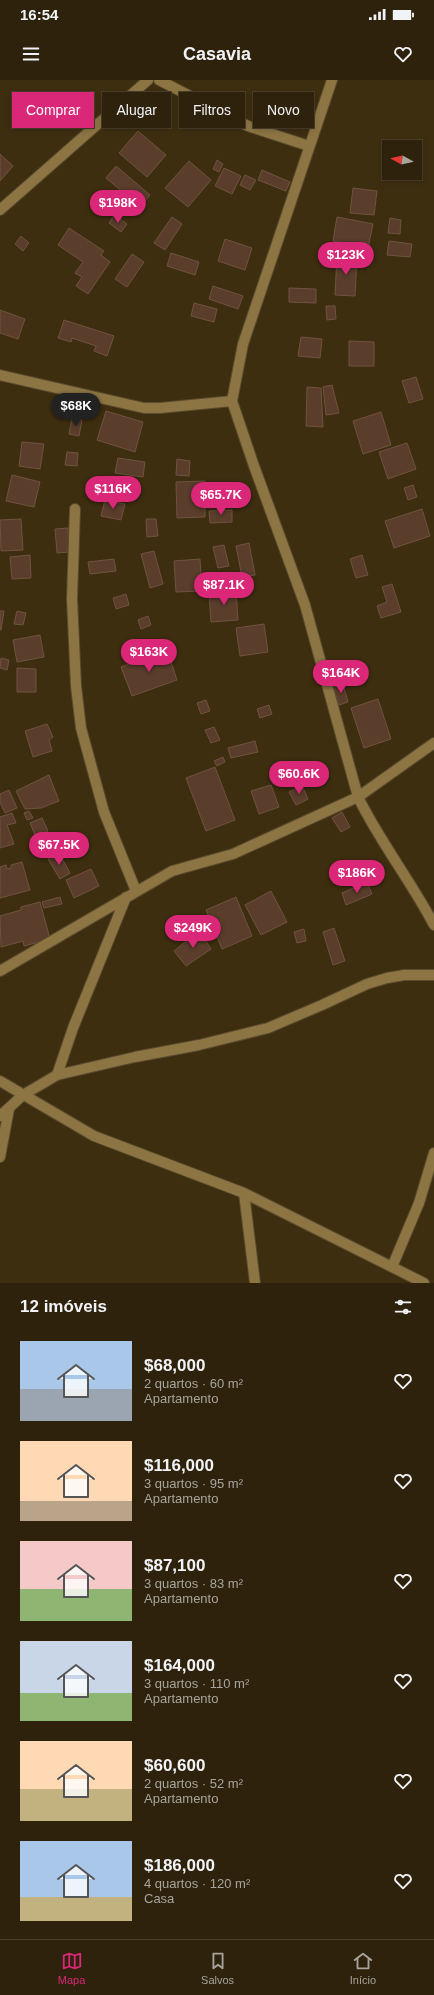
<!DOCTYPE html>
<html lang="pt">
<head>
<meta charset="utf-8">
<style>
	body { margin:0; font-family:Arial,sans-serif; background:#3a2f1a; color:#f1f3f6; height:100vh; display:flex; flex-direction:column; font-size:15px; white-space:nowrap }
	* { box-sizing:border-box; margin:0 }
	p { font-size:13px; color:#a7a49d }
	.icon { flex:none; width:22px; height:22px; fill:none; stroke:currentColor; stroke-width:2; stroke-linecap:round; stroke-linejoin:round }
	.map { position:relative; height:1203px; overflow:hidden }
	.sheet { display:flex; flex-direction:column; background:#2e220c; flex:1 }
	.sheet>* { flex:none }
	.banner { position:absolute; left:12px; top:12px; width:410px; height:36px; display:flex; gap:8px }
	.needle { width:26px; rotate:278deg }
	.fabs { position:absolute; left:382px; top:60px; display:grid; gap:8px }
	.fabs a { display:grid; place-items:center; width:40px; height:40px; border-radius:0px; background:#2e220c; box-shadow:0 2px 6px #0003,0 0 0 1px #493f2d; font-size:20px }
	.price { position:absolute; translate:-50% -34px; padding:0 9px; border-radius:14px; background:#db2777; color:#fff; font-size:13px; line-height:26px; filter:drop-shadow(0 1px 2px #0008) }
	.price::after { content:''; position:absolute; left:50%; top:24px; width:12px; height:9px; margin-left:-6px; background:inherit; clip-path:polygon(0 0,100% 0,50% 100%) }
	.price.current { background:#222; color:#fff }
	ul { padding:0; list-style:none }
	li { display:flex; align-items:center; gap:12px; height:100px; padding:0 20px }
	li span { display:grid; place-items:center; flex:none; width:112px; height:80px; border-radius:0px; color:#555 }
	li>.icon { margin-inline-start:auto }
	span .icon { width:48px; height:48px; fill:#fffc; stroke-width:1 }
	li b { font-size:17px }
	h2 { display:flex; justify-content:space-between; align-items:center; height:48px; padding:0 20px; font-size:17px }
	.chip { padding:0 14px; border-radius:0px; background:#2e220c; box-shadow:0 2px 6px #0003,0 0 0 1px #493f2d; font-size:14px; line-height:36px }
	.chip.current { background:#db2777; color:#fff }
	.status { display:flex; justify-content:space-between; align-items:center; height:28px; padding:0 20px; background:#2e220c; direction:ltr }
	.status svg { height:11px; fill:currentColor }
	header { display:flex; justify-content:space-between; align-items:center; height:52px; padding:0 20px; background:#2e220c; font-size:18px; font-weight:600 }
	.tabs { display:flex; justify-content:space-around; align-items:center; height:56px; border-top:1px solid #493f2d; background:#2e220c; font-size:11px; color:#a7a49d }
	.tabs a { display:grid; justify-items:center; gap:2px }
	.tabs .current { color:#db2777 }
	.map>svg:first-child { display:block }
</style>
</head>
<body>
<div class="status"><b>16:54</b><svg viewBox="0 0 49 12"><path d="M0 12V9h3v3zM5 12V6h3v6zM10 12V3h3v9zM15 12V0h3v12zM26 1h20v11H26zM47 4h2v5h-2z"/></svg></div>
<header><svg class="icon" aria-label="menu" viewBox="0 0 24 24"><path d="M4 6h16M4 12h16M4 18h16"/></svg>Casavia<svg class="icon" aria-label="heart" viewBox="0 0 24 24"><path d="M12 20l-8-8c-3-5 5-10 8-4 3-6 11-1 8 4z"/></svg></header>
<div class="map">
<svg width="434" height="1203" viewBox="0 0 434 1203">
	<rect width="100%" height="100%" fill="#3e2e10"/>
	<path fill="#5a3d2b" stroke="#705240" d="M138,51L166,75L147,97L119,73Z
		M0,74L13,86L0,101Z
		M217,80L223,84L219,92L213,89Z
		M189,81L211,100L188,127L165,108Z
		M116,86L150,115L140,127L106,98Z
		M224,88L241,96L232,114L215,106Z
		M262,90L290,102L286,111L258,100Z
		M245,95L256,100L250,110L240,105Z
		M353,108L377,111L374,135L350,133Z
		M114,135L127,144L121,152L109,143Z
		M172,137L182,144L165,170L154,163Z
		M337,137L373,144L368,168L333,161Z
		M390,138L401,140L400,154L388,153Z
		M69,148L104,171L101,175L110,182L88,214L76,206L82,197L75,193L83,182L58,165Z
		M21,156L29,163L23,171L15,164Z
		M225,159L252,168L245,190L218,181Z
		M389,161L412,164L410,177L387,175Z
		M171,173L199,182L195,195L167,186Z
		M132,174L144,182L127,207L115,199Z
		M337,176L357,177L355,216L335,215Z
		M213,206L243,216L238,229L209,219Z
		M289,208L316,209V223L289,222Z
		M194,223L217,229L214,242L191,236Z
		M326,226H335L336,239L327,240Z
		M0,230L25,239L18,259L0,253Z
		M64,240L114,256L107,276L94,271L96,266L72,258L71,262L58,258Z
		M301,257L322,259L320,278L298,276Z
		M349,261L374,262V286H349Z
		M416,297L423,319L409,323L402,301Z
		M332,305L339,333L326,335L323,307Z
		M307,307L321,308L323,347L306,346Z
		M106,331L143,342L135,372L97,360Z
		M381,332L391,365L363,374L353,341Z
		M72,338L82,340L79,356L69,354Z
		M22,362L44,364L40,389L19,386Z
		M407,363L416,389L388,399L379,372Z
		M67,372L78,373L77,386L65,385Z
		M118,378L145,382L143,397L115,393Z
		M177,379L190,381L189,396L176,395Z
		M12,395L40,402L34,427L6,421Z
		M205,401V437L177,438L176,402Z
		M413,405L417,417L408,420L404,408Z
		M105,420L125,424L121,440L101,436Z
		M422,429L430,456L394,468L385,441Z
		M232,430V442L210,443L209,431Z
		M21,439L23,470L1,471L0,440Z
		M146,439H156L158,456L147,457Z
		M68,448L69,472L57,473L55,449Z
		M249,463L255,495L242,497L236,466Z
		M224,465L229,486L218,488L213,467Z
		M154,471L163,504L150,508L141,474Z
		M30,475L31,498L12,499L10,477Z
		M362,475L368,495L356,498L350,479Z
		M114,479L116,491L90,494L88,482Z
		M200,479L202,511L176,512L174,481Z
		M392,504L401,532L381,538L377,526L387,522L382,507Z
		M236,511L238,540L211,542L209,513Z
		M126,514L129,525L116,529L113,518Z
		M0,531H4L1,550H0Z
		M17,531L26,533L23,545L14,544Z
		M148,536L151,545L141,549L138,540Z
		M264,544L268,572L240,576L236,548Z
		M40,555L44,577L17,582L13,560Z
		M167,570L177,600L132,616L121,587Z
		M1,578L9,580L7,590L0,588Z
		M17,588L36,589V612H17Z
		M343,604L348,622L339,625L333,607Z
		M378,619L391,659L364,668L351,628Z
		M206,620L210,631L201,634L197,623Z
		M269,625L272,634L260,638L257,629Z
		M47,644L53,657L49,660L52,671L33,677L25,651Z
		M214,647L220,660L211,663L205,650Z
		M255,661L258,672L231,678L228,668Z
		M223,677L225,682L217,686L214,681Z
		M215,687L235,740L206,751L186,698Z
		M49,695L59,721L41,728L25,729L16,711Z
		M271,705L279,727L259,734L251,711Z
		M302,706L308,719L296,725L289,712Z
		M9,710L17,728L5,733L0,722V714Z
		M29,731L33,738L27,740L24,733Z
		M342,732L350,747L341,752L332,738Z
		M12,733L16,743L7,745L14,764L0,768V737Z
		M42,738L48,751L36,757L30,743Z
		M59,773L70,793L60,799L48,779Z
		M22,782L30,810L0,818V787L6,785L7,789L11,788V785Z
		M91,789L99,806L74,818L66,800Z
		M367,802L372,814L346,825L342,813Z
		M271,811L287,842L261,855L245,825Z
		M60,817L62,824L44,828L42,822Z
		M236,817L252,856L222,869L206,830Z
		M40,822L50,859L24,866L23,861L1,867L0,836L21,830V827Z
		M334,848L345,881L333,885L323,852Z
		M304,849L306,861L297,863L294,852Z
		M199,851L211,869L186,886L174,871Z"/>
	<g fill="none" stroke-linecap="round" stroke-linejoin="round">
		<g stroke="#594a2e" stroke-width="12">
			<path id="minor" d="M159,0L248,46L309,66
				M332,0L243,264L232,321L254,386L305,525L358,717C380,762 411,801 434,845
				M0,130L148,0
				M0,295L144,328H160L232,321
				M75,429L72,519L76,606L81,648L104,732L136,811
				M0,891L172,791L233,774L358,717L434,663
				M57,995L73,948L126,817
				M0,1001L94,1056L244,1113L424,1203
				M0,1036L23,1015L57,995L135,977L199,965L268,948L322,925L367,904L387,898L404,895H434
				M0,1077L9,1029
				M244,1113L255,1203
				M392,1187L419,1123L434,1073"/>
		</g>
		<use href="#minor" stroke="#8d7543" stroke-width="10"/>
	</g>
</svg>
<div class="fabs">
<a><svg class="needle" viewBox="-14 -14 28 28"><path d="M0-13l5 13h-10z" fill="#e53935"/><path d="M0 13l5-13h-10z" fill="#a7a49d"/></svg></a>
</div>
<b class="price" style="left:118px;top:144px">$198K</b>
<b class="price" style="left:346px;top:196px">$123K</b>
<b class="price current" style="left:76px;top:347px">$68K</b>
<b class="price" style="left:113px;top:430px">$116K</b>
<b class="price" style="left:221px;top:436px">$65.7K</b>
<b class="price" style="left:224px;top:526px">$87.1K</b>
<b class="price" style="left:149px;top:593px">$163K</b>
<b class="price" style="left:341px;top:614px">$164K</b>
<b class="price" style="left:299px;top:715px">$60.6K</b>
<b class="price" style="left:59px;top:786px">$67.5K</b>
<b class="price" style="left:357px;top:814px">$186K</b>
<b class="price" style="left:193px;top:869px">$249K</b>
<div class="banner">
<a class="chip current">Comprar</a>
<a class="chip">Alugar</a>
<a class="chip">Filtros</a>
<a class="chip">Novo</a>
</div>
</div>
<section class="sheet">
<h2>12 imóveis<svg class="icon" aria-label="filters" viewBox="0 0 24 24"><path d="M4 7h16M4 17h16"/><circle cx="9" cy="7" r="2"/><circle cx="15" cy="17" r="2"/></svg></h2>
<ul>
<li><span style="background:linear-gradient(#a9c7e8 60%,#9aa5b1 0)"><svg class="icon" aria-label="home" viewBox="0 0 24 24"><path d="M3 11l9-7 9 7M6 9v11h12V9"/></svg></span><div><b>$68,000</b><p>2 quartos · 60 m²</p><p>Apartamento</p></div><svg class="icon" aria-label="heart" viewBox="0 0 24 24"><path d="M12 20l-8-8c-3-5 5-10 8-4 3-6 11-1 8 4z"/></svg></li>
<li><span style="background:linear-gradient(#ffd9b3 75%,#b9a48a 0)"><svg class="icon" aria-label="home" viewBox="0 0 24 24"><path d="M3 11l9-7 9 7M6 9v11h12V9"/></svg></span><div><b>$116,000</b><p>3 quartos · 95 m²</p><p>Apartamento</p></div><svg class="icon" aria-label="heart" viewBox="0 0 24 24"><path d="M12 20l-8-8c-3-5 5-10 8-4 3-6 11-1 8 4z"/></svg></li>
<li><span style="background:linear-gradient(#f6c9c9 60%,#8fb573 0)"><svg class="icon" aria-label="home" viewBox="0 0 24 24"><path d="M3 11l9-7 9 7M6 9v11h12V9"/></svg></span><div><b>$87,100</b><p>3 quartos · 83 m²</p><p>Apartamento</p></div><svg class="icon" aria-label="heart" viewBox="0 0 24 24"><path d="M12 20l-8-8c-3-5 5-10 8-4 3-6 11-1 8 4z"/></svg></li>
<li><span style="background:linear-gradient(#c9d6e8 65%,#8fb573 0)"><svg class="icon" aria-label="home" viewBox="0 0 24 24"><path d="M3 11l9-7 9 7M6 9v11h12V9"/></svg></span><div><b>$164,000</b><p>3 quartos · 110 m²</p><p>Apartamento</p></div><svg class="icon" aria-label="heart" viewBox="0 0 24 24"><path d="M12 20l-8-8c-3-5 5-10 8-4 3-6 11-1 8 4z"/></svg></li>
<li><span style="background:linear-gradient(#ffd9b3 60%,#c2b280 0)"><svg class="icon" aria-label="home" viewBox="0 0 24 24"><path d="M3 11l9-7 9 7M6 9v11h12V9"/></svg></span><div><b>$60,600</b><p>2 quartos · 52 m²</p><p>Apartamento</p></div><svg class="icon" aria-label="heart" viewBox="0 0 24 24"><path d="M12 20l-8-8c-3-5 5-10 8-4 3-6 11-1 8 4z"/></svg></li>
<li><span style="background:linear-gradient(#a9c7e8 70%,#c2b280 0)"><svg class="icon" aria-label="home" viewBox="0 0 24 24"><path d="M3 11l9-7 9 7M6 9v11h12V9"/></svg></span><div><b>$186,000</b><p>4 quartos · 120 m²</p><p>Casa</p></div><svg class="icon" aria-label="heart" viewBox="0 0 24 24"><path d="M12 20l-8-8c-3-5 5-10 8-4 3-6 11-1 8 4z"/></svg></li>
</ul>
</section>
<nav class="tabs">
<a class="current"><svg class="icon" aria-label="map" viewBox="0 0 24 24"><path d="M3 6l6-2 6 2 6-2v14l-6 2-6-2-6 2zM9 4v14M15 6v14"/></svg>Mapa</a>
<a><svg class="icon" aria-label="saved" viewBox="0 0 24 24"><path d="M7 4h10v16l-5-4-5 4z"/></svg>Salvos</a>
<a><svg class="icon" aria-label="home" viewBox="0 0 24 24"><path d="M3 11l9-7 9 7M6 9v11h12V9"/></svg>Início</a>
</nav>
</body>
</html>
